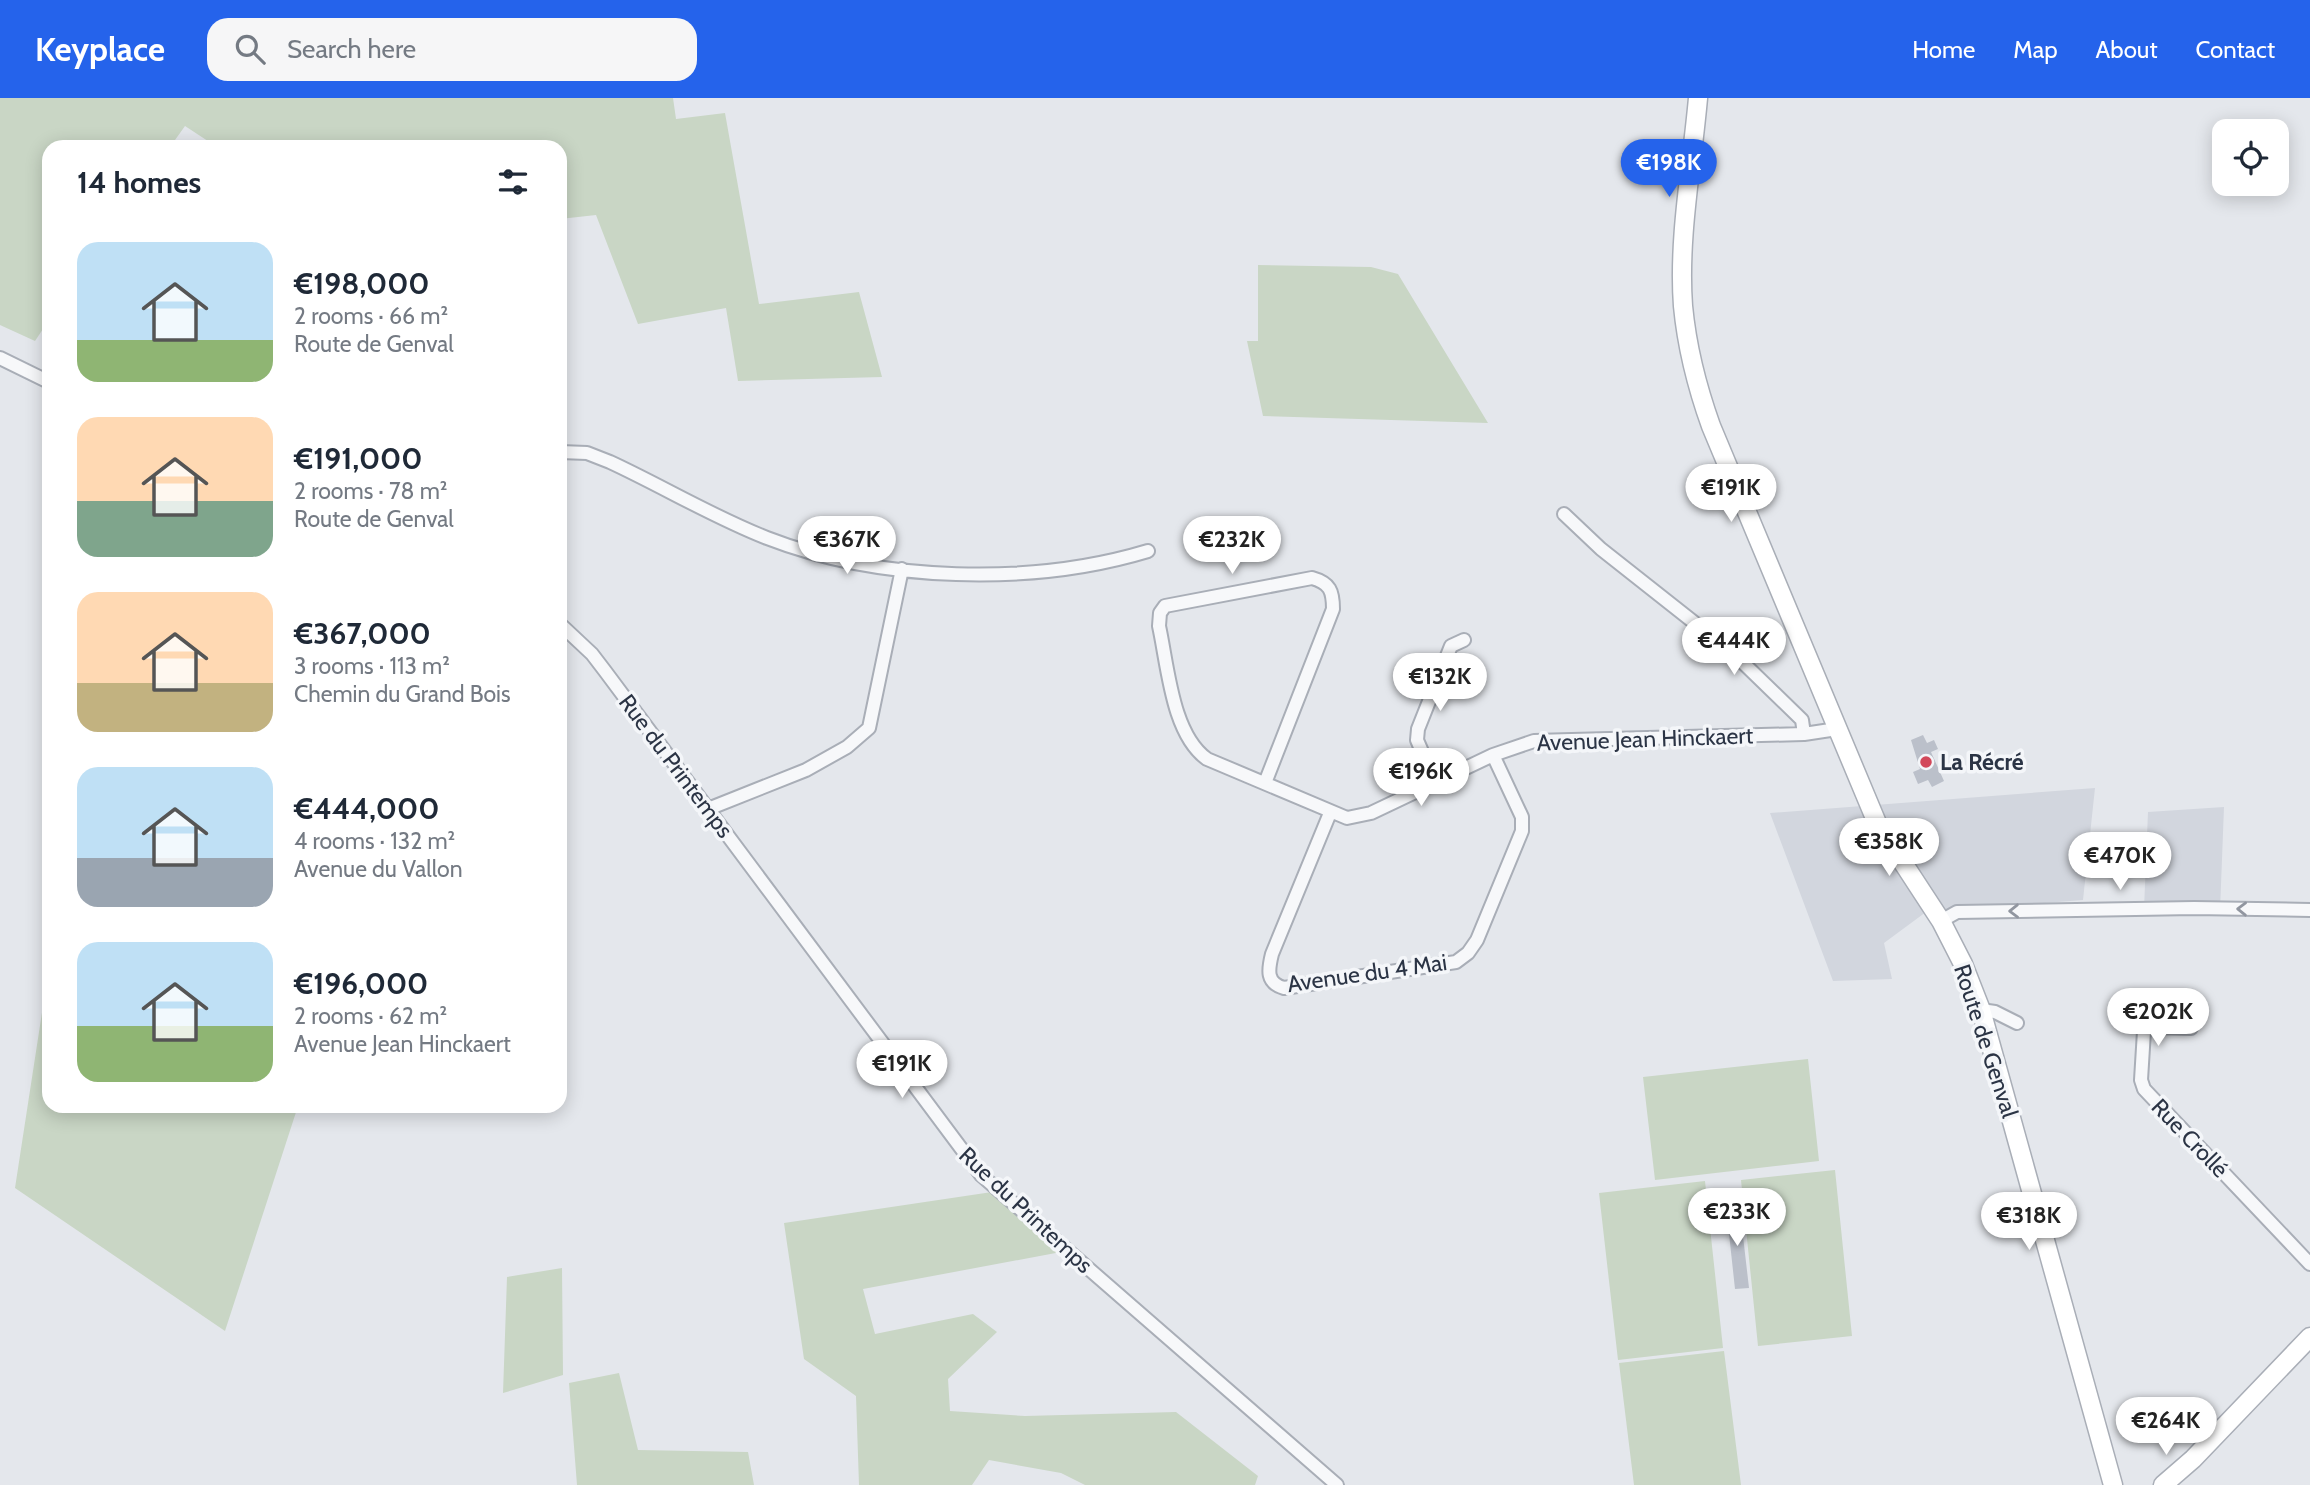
<!DOCTYPE html>
<html lang="en">
<head>
<meta charset="utf-8">
<style>
	body { margin:0; font-family:Cabin,sans-serif; background:#f6f6f7; color:#1f2937; height:100vh; display:flex; flex-direction:column; font-size:26px; white-space:nowrap }
	* { box-sizing:border-box; margin:0 }
	p { font-size:23px; color:#747a83 }
	.icon { flex:none; width:38px; height:38px; fill:none; stroke:currentColor; stroke-width:2; stroke-linecap:round; stroke-linejoin:round }
	.map { position:relative; flex:1; overflow:hidden }
	.drawer { position:absolute; left:42px; top:42px; width:525px; height:973px; display:flex; flex-direction:column; background:#fff; border-radius:21px; box-shadow:0 4px 18px #0003 }
	.drawer>* { flex:none }
	.controls { position:absolute; left:2212px; top:21px; display:grid; gap:14px }
	.controls a { display:grid; place-items:center; width:77px; height:77px; border-radius:14px; background:#fff; box-shadow:0 4px 18px #0003; font-size:35px }
	.price { position:absolute; translate:-50% -60px; padding:0 16px; border-radius:24px; background:#fff; color:#222; font-size:23px; line-height:46px; filter:drop-shadow(0 2px 4px #0008) }
	.price::after { content:''; position:absolute; left:50%; top:42px; width:21px; height:16px; margin-left:-10px; background:inherit; clip-path:polygon(0 0,100% 0,50% 100%) }
	.price.on { background:#2563eb; color:#fff }
	ul { padding:0; list-style:none }
	li { display:flex; align-items:center; gap:21px; height:175px; padding:0 35px }
	li span { display:grid; place-items:center; flex:none; width:196px; height:140px; border-radius:21px; color:#555 }
	li>.icon { margin-inline-start:auto }
	span .icon { width:84px; height:84px; fill:#fffc; stroke-width:1 }
	li b { font-size:30px }
	h2 { display:flex; justify-content:space-between; align-items:center; height:84px; padding:0 35px; font-size:30px }
	header { display:flex; align-items:center; gap:42px; box-sizing:border-box; height:98px; padding:0 35px; background:#2563eb; color:#fff }
	header strong { font-size:33px }
	nav { display:flex; gap:38px; margin-inline-start:auto; font-size:24px }
	.search { width:490px; height:63px; background:#f6f6f7; display:flex; align-items:center; gap:18px; box-sizing:border-box; padding:0 24px; border-radius:21px; color:#747a83; font-size:26px }
	.map>svg:first-child { display:block }
</style>
</head>
<body>
<header>
<strong>Keyplace</strong>
<div class="search"><svg class="icon" aria-label="search" viewBox="0 0 24 24"><circle cx="10" cy="10" r="6"/><path d="M15 15l6 6"/></svg>Search here</div>
<nav><a>Home</a><a>Map</a><a>About</a><a>Contact</a></nav>
</header>
<div class="map">
<svg width="2310" height="1387" viewBox="0 0 2310 1387">
	<rect width="100%" height="100%" fill="#e4e7ec"/>
	<path fill="#d2d6de" d="M2095,690L2083,802L1926,814L1884,845L1892,881L1833,883L1770,715Z
		M2224,709L2220,813L2144,811L2148,714Z"/>
	<path fill="#c9d6c5" d="M0,0H673L676,21L725,15L759,206L859,194L882,279L738,283L726,210L638,226L596,117L560,121V49H217L185,28L170,49H49V222L35,243L0,227Z
		M1258,167L1371,169L1398,176L1488,325L1263,318L1247,243H1258Z
		M49,869V1008H298L225,1233L15,1090Z
		M1808,961L1819,1063L1655,1082L1643,979Z
		M1835,1072L1852,1238L1758,1248L1741,1082Z
		M1705,1083L1723,1250L1618,1262L1599,1095Z
		M992,1094L1061,1154L863,1191L875,1236L973,1216L997,1234L948,1281L950,1313L1025,1318L1176,1314L1258,1378L1255,1387H1085L1061,1375L989,1362L972,1387H859L856,1298L804,1261L784,1125Z
		M562,1170L563,1277L503,1295L507,1179Z
		M1724,1253L1741,1387H1634L1619,1265Z
		M619,1275L638,1352L748,1354L754,1387H577L569,1285Z"/>
	<path fill="#bbc0ca" d="M1923,637L1927,645L1934,642L1938,651L1931,654L1944,683L1932,689L1928,682L1918,686L1913,674L1920,671L1911,642Z
		M1736,1107L1737,1113L1740,1112L1749,1190L1735,1191L1726,1108Z"/>
	<g fill="none" stroke-linecap="round" stroke-linejoin="round">
		<g stroke="#a9aeb7" stroke-width="16">
			<path id="street" d="M0,260L49,284
				M560,354L587,355L610,364C662,388 713,419 767,440C880,484 1032,488 1148,453
				M1564,416L1601,451L1734,556L1802,622L1804,636
				M560,526L592,556L605,573L981,1077L1337,1387
				M1435,684L1417,642L1418,631L1451,548L1464,542
				M1265,685L1333,511C1333,493 1330,485 1312,480L1165,508L1160,515L1159,528C1168,569 1172,636 1207,661L1347,720L1371,715L1493,657L1534,643L1804,636L1837,631
				M708,711L806,672L847,649L869,630L902,471
				M1330,715L1272,856C1268,872 1266,885 1284,890L1456,864L1468,855L1477,842L1522,733V719L1493,657
				M1941,823L1957,814L2194,810L2310,812
				M1981,912L1995,914L2017,925
				M2191,930L2152,929L2144,933L2141,982L2144,991L2310,1166"/>
		</g>
		<g stroke="#a9aeb7" stroke-width="21">
			<path id="secondary" d="M1698,0C1692,68 1678,140 1683,208C1687,250 1697,289 1711,328L1877,725L1941,823L1963,866L1981,912L2113,1387
				M2163,1387L2193,1361L2310,1239"/>
		</g>
		<use href="#street" stroke="#f7f8fa" stroke-width="12"/>
		<use href="#secondary" stroke="#fff" stroke-width="18"/>
	</g>
	<defs><path id="oneway-chevron" d="M-2-3.5L2.5 0L-2 3.5" fill="none" stroke-width="1.6" stroke-linecap="round" stroke-linejoin="round" transform="scale(1.75)"/></defs>
	<g stroke="#9196a0">
		<use href="#oneway-chevron" transform="translate(2242 811) rotate(-179)"/>
		<use href="#oneway-chevron" transform="translate(2014 813) rotate(179)"/>
	</g>
	<circle fill="#d2485a" stroke="#f4f6f9" stroke-width="2.5" cx="1926" cy="664" r="7"/>
	<g text-anchor="middle" dominant-baseline="central" stroke-width="7" stroke-linejoin="round" paint-order="stroke">
		<g font-size="23" fill="#2b3445" stroke="#f4f6f9">
			<text transform="translate(1645 641) rotate(-2)">Avenue Jean Hinckaert</text>
			<text transform="translate(676 668) rotate(53)">Rue du Printemps</text>
			<text transform="translate(1367 875) rotate(-8)">Avenue du 4 Mai</text>
			<text transform="translate(1986 943) rotate(72)">Route de Genval</text>
			<text transform="translate(2190 1040) rotate(46)">Rue Crollé</text>
			<text transform="translate(1026 1112) rotate(43)">Rue du Printemps</text>
		</g>
		<g font-size="23" font-weight="bold" fill="#2b3445" stroke="#f4f6f9" text-anchor="start">
			<text x="1940" y="664">La Récré</text>
		</g>
	</g>
</svg>
<div class="controls">
<a><svg class="icon" aria-label="locate" viewBox="0 0 24 24"><circle cx="12" cy="12" r="6"/><path d="M12 2v4M12 18v4M2 12h4M18 12h4"/></svg></a>
</div>
<b class="price on" style="left:1669px;top:101px">€198K</b>
<b class="price" style="left:1731px;top:426px">€191K</b>
<b class="price" style="left:847px;top:478px">€367K</b>
<b class="price" style="left:1232px;top:478px">€232K</b>
<b class="price" style="left:1734px;top:579px">€444K</b>
<b class="price" style="left:1440px;top:615px">€132K</b>
<b class="price" style="left:1421px;top:710px">€196K</b>
<b class="price" style="left:1889px;top:780px">€358K</b>
<b class="price" style="left:2120px;top:794px">€470K</b>
<b class="price" style="left:2158px;top:950px">€202K</b>
<b class="price" style="left:902px;top:1002px">€191K</b>
<b class="price" style="left:1737px;top:1150px">€233K</b>
<b class="price" style="left:2029px;top:1154px">€318K</b>
<b class="price" style="left:2166px;top:1359px">€264K</b>
<section class="drawer">
<h2>14 homes<svg class="icon" aria-label="filters" viewBox="0 0 24 24"><path d="M4 7h16M4 17h16"/><circle cx="9" cy="7" r="2"/><circle cx="15" cy="17" r="2"/></svg></h2>
<ul>
<li><span style="background:linear-gradient(#bfe0f5 70%,#8fb573 0)"><svg class="icon" aria-label="home" viewBox="0 0 24 24"><path d="M3 11l9-7 9 7M6 9v11h12V9"/></svg></span><div><b>€198,000</b><p>2 rooms · 66 m²</p><p>Route de Genval</p></div></li>
<li><span style="background:linear-gradient(#ffd9b3 60%,#7fa58c 0)"><svg class="icon" aria-label="home" viewBox="0 0 24 24"><path d="M3 11l9-7 9 7M6 9v11h12V9"/></svg></span><div><b>€191,000</b><p>2 rooms · 78 m²</p><p>Route de Genval</p></div></li>
<li><span style="background:linear-gradient(#ffd9b3 65%,#c2b280 0)"><svg class="icon" aria-label="home" viewBox="0 0 24 24"><path d="M3 11l9-7 9 7M6 9v11h12V9"/></svg></span><div><b>€367,000</b><p>3 rooms · 113 m²</p><p>Chemin du Grand Bois</p></div></li>
<li><span style="background:linear-gradient(#bfe0f5 65%,#9aa5b1 0)"><svg class="icon" aria-label="home" viewBox="0 0 24 24"><path d="M3 11l9-7 9 7M6 9v11h12V9"/></svg></span><div><b>€444,000</b><p>4 rooms · 132 m²</p><p>Avenue du Vallon</p></div></li>
<li><span style="background:linear-gradient(#bfe0f5 60%,#8fb573 0)"><svg class="icon" aria-label="home" viewBox="0 0 24 24"><path d="M3 11l9-7 9 7M6 9v11h12V9"/></svg></span><div><b>€196,000</b><p>2 rooms · 62 m²</p><p>Avenue Jean Hinckaert</p></div></li>
</ul>
</section>
</div>
</body>
</html>
